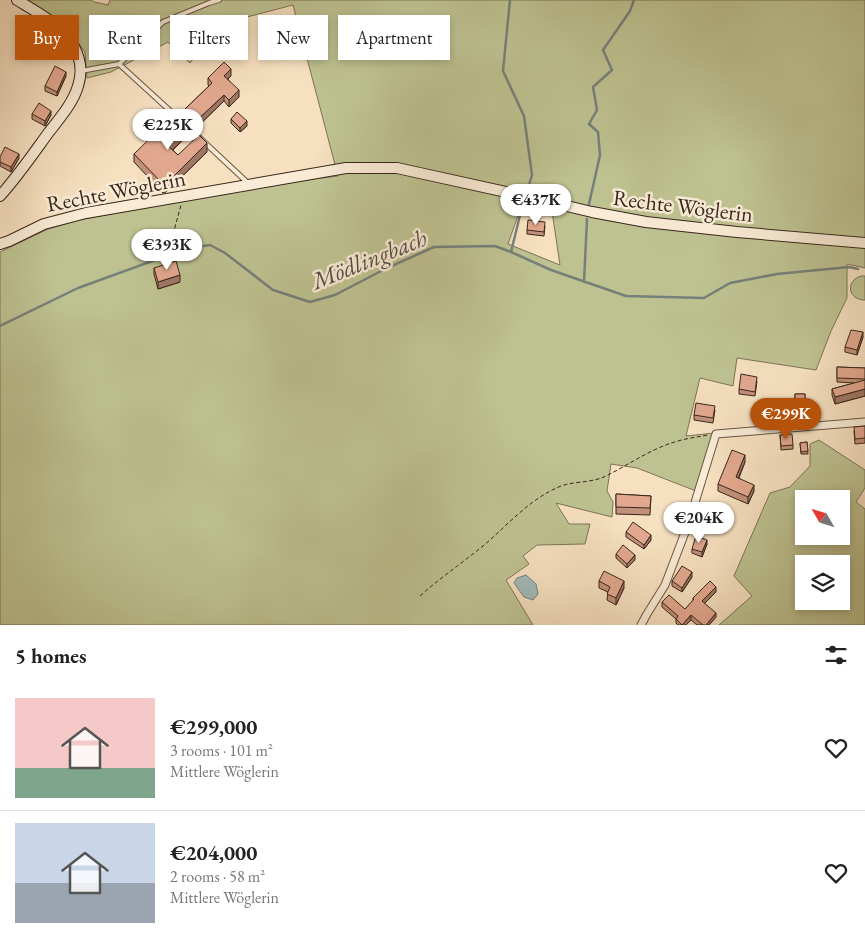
<!DOCTYPE html>
<html lang="en">
<head>
<meta charset="utf-8">
<style>
	body { margin:0; font-family:"EB Garamond",serif; background:#f6f6f6; color:#222; height:100vh; display:flex; flex-direction:column; font-size:19px; white-space:nowrap }
	* { box-sizing:border-box; margin:0 }
	p { font-size:16px; color:#767676 }
	.icon { flex:none; width:28px; height:28px; fill:none; stroke:currentColor; stroke-width:2; stroke-linecap:round; stroke-linejoin:round }
	.map { position:relative; height:625px; overflow:hidden }
	.panel { display:flex; flex-direction:column; background:#fff; flex:1 }
	.panel>* { flex:none }
	.banner { position:absolute; left:15px; top:15px; width:500px; height:45px; display:flex; gap:10px }
	.needle { width:32px; rotate:309deg }
	.tools { position:absolute; left:795px; top:490px; display:grid; gap:10px }
	.tools a { display:grid; place-items:center; width:55px; height:55px; border-radius:0px; background:#fff; box-shadow:0 2px 8px #0003; font-size:25px }
	.price { position:absolute; translate:-50% -42px; padding:0 11px; border-radius:18px; background:#fff; color:#222; font-size:16px; line-height:32px; filter:drop-shadow(0 1px 2px #0008) }
	.price::after { content:''; position:absolute; left:50%; top:30px; width:15px; height:11px; margin-left:-8px; background:inherit; clip-path:polygon(0 0,100% 0,50% 100%) }
	.price.selected { background:#b45309; color:#fff }
	ul { padding:0; list-style:none }
	li { display:flex; align-items:center; gap:15px; height:125px; padding:0 15px }
	li+li { border-top:1px solid #e0e0e0 }
	li span { display:grid; place-items:center; flex:none; width:140px; height:100px; border-radius:0px; color:#555 }
	li>.icon { margin-inline-start:auto }
	span .icon { width:60px; height:60px; fill:#fffc; stroke-width:1 }
	li b { font-size:21px }
	h2 { display:flex; justify-content:space-between; align-items:center; height:60px; padding:0 15px; font-size:21px }
	.chip { padding:0 18px; border-radius:0px; background:#fff; box-shadow:0 2px 8px #0003; font-size:18px; line-height:45px }
	.chip.selected { background:#b45309; color:#fff }
	.map>svg:first-child { display:block }
</style>
</head>
<body>
<div class="map">
<svg width="865" height="625" viewBox="0 0 865 625">
	<rect width="100%" height="100%" fill="#f6e0c0"/>
	<filter id="stains"><feTurbulence type="fractalNoise" baseFrequency=".004" numOctaves="4"/><feColorMatrix values="0 0 0 0 .2 0 0 0 0 .09 0 0 0 0 .02 0 0 0 .5 -.17"/></filter>
	<radialGradient id="worn" r=".72"><stop offset=".6" stop-color="#630" stop-opacity="0"/><stop offset="1" stop-color="#630" stop-opacity=".3"/></radialGradient>
	<path fill="#bec291" stroke="#7c7456" fill-rule="evenodd" d="M25,0H92L94,2L108,5L110,0H865V268L847,264V298L831,331L816,370L737,358L733,386L700,378L686,436L714,433L696,491L637,468L611,464L607,491L613,502L612,517L556,503L569,524H590L585,544L537,545L523,556L529,564L506,580L533,625H0V252L48,229L78,220L288,182L338,176L293,5L224,23L190,63L168,42L111,72L87,78L85,52L66,25ZM526,193L550,198L560,265L508,244Z
		M861,276H865V300C848,300 845,281 861,276Z
		M819,440L865,470V488L856,502L865,509V625H719L752,596L734,576L770,493L790,487L810,466V444ZM804,499H841V536H804ZM804,564H841V601H804Z"/>
	<path fill="#9fbbbb" stroke="#76807b" d="M526,575L536,584L538,594L533,600L524,597L514,583L517,578Z"/>
	<g fill="none" stroke-linecap="round" stroke-linejoin="round">
		<path stroke="#76807b" stroke-width="2.5" d="M510,0L503,71L524,116L532,175L528,188
			M589,204L600,155L598,132L589,124L597,110L593,87L612,70L603,50L630,11L634,0
			M511,252L523,203
			M584,282L587,219
			M0,326L78,288L188,248L210,245L225,253L273,290L310,302L335,295L385,269L434,247L495,246L511,252L551,270L626,296L704,298L730,283L777,274L849,267L858,269"/>
		<g stroke="#685544" stroke-width="6">
			<path id="lane" d="M119,64L177,117
				M81,71L119,64L163,22L209,3L219,0
				M186,125L249,184"/>
		</g>
		<g stroke="#685544" stroke-width="9">
			<path id="street" d="M641,625L647,614L665,585L689,522L716,434L865,422"/>
		</g>
		<g stroke="#39271b" stroke-width="12">
			<path id="secondary" d="M0,196C18,176 33,154 49,132C60,118 73,103 78,86C83,71 80,55 71,42C60,24 35,11 17,0
				M0,244L9,241L44,224L86,213L346,168H397L529,197L592,212L646,222L737,232L865,243"/>
		</g>
		<path stroke="#39271b" stroke-width="1" stroke-dasharray="4 2.5" stroke-linecap="butt" d="M174,260L171,242L181,205
			M420,596C440,578 462,563 483,546C508,525 529,499 561,486C575,481 592,483 606,476C630,464 652,448 678,441C688,438 698,437 708,435"/>
		<use href="#lane" stroke="#f9ebd6" stroke-width="4"/>
		<use href="#street" stroke="#f9ebd6" stroke-width="7"/>
		<use href="#secondary" stroke="#f9ebd6" stroke-width="10"/>
	</g>
	<path fill="#c2907b" stroke="#39271b" d="M66,76L57,96L45,91V86Z
		M231,76L228,79L239,97L229,107L224,101L195,129L183,118V111L209,86L208,85V78Z
		M32,114L51,115L45,126L32,119Z
		M231,119L247,126L240,132L231,123Z
		M189,134L173,150L178,155L207,152L166,192L163,193L134,162V154Z
		M0,157L19,158L11,172L0,166Z
		M545,226L544,236L527,234V230Z
		M154,268L180,282L158,289L154,274Z
		M863,337L857,355L845,352V347Z
		M837,367L865,368V396L835,404L832,395V389L854,383L837,382Z
		M757,381L755,396L739,394V389Z
		M795,394H805V408H795Z
		M715,410L713,423L694,420V415Z
		M865,426V443L855,444L854,431Z
		M780,435L793,445V449L781,450Z
		M807,442L808,454H801L800,443Z
		M745,462L739,478L754,491L748,504L718,491V484Z
		M616,494L651,496L650,515L616,514Z
		M626,532L651,540L644,549L626,537Z
		M707,544L702,557L692,553V549Z
		M616,554L635,560L627,568L616,558Z
		M692,577L682,592L672,586V581Z
		M599,581L624,588L616,605L607,600L608,592L599,588Z
		M716,592L704,603L716,617L709,625H697L691,620L686,625H678L676,623V619L662,607V602L685,609L693,601V598Z"/>
	<path fill="#9e7664" stroke="#39271b" d="M231,69V76L224,82V76Z
		M66,72V76L57,96V92Z
		M239,90V97L229,107V100Z
		M224,95V101L195,129V122Z
		M51,111V115L45,126V121Z
		M247,121V126L240,132V128Z
		M189,125V134L168,154V146Z
		M207,143V152L166,192V184Z
		M19,154V158L11,172V167Z
		M180,275V282L158,289V282Z
		M863,332V337L857,355V350Z
		M865,389V396L835,404V397Z
		M745,455V462L736,484V477Z
		M754,485V491L748,504V497Z
		M651,535V540L644,549V545Z
		M707,540V544L702,557V552Z
		M635,555V560L627,568V564Z
		M692,572V577L682,592V588Z
		M624,581V588L616,605V598Z
		M716,587V592L702,606V601Z
		M716,613V617L709,625H706Z
		M691,615V620L686,625H682Z"/>
	<path fill="#e2a88f" stroke="#39271b" d="M224,62L231,69L224,76L239,90L229,100L224,95L195,122L183,111L212,83L208,78Z
		M55,66L66,72L57,92L45,86Z
		M39,103L51,111L45,121L32,114Z
		M237,112L247,121L240,128L231,119Z
		M176,113L189,125L168,146L178,155L199,135L207,143L166,184H163L134,154Z
		M5,147L19,154L11,167L0,162V157Z
		M528,220L545,222L544,232L527,230Z
		M176,261L180,275L158,282L154,268Z
		M851,330L863,332L857,350L845,347Z
		M837,367L865,368V379L837,378Z
		M741,374L757,377L755,392L739,389Z
		M865,380V389L835,397L832,389Z
		M795,394H805V404H795Z
		M696,403L715,406L713,418L694,415Z
		M865,426V438L855,439L854,427Z
		M792,434L793,445L781,446L780,435Z
		M807,442L808,451L801,452L800,443Z
		M732,450L745,455L736,477L754,485L748,497L718,484Z
		M616,494L651,496L650,508L616,507Z
		M633,522L651,535L644,545L626,532Z
		M696,536L707,540L702,552L692,549Z
		M623,545L635,555L627,564L616,554Z
		M682,566L692,572L682,588L672,581Z
		M604,571L624,581L616,598L607,594L610,587L599,581Z
		M710,581L716,587L702,601L716,613L706,625H703L691,615L682,625L676,619L678,616L662,602L669,595L685,609L694,599L693,598Z"/>
	<g text-anchor="middle" dominant-baseline="central" stroke-width="5" stroke-linejoin="round" paint-order="stroke">
		<g font-size="22" fill="#39271b" stroke="#f9ebd6">
			<text transform="translate(116 191) rotate(-11)">Rechte Wöglerin</text>
			<text transform="translate(683 206) rotate(7)">Rechte Wöglerin</text>
		</g>
		<g font-size="24" font-style="italic" fill="#524c43" stroke="#f9ebd6">
			<text transform="translate(369 259) rotate(-22)">Mödlingbach</text>
		</g>
	</g>
	<rect width="100%" height="100%" filter="url(#stains)"/>
	<rect width="100%" height="100%" fill="url(#worn)"/>
</svg>
<div class="tools">
<a><svg class="needle" viewBox="-14 -14 28 28"><path d="M0-13l5 13h-10z" fill="#e53935"/><path d="M0 13l5-13h-10z" fill="#767676"/></svg></a>
<a><svg class="icon" aria-label="layers" viewBox="0 0 24 24"><path d="M12 4l9 5-9 5-9-5zM3 14l9 5 9-5"/></svg></a>
</div>
<b class="price" style="left:168px;top:151px">€225K</b>
<b class="price" style="left:536px;top:226px">€437K</b>
<b class="price" style="left:167px;top:271px">€393K</b>
<b class="price selected" style="left:786px;top:440px">€299K</b>
<b class="price" style="left:699px;top:544px">€204K</b>
<div class="banner">
<a class="chip selected">Buy</a>
<a class="chip">Rent</a>
<a class="chip">Filters</a>
<a class="chip">New</a>
<a class="chip">Apartment</a>
</div>
</div>
<section class="panel">
<h2>5 homes<svg class="icon" aria-label="filters" viewBox="0 0 24 24"><path d="M4 7h16M4 17h16"/><circle cx="9" cy="7" r="2"/><circle cx="15" cy="17" r="2"/></svg></h2>
<ul>
<li><span style="background:linear-gradient(#f6c9c9 70%,#7fa58c 0)"><svg class="icon" aria-label="home" viewBox="0 0 24 24"><path d="M3 11l9-7 9 7M6 9v11h12V9"/></svg></span><div><b>€299,000</b><p>3 rooms · 101 m²</p><p>Mittlere Wöglerin</p></div><svg class="icon" aria-label="heart" viewBox="0 0 24 24"><path d="M12 20l-8-8c-3-5 5-10 8-4 3-6 11-1 8 4z"/></svg></li>
<li><span style="background:linear-gradient(#c9d6e8 60%,#9aa5b1 0)"><svg class="icon" aria-label="home" viewBox="0 0 24 24"><path d="M3 11l9-7 9 7M6 9v11h12V9"/></svg></span><div><b>€204,000</b><p>2 rooms · 58 m²</p><p>Mittlere Wöglerin</p></div><svg class="icon" aria-label="heart" viewBox="0 0 24 24"><path d="M12 20l-8-8c-3-5 5-10 8-4 3-6 11-1 8 4z"/></svg></li>
</ul>
</section>
</body>
</html>
